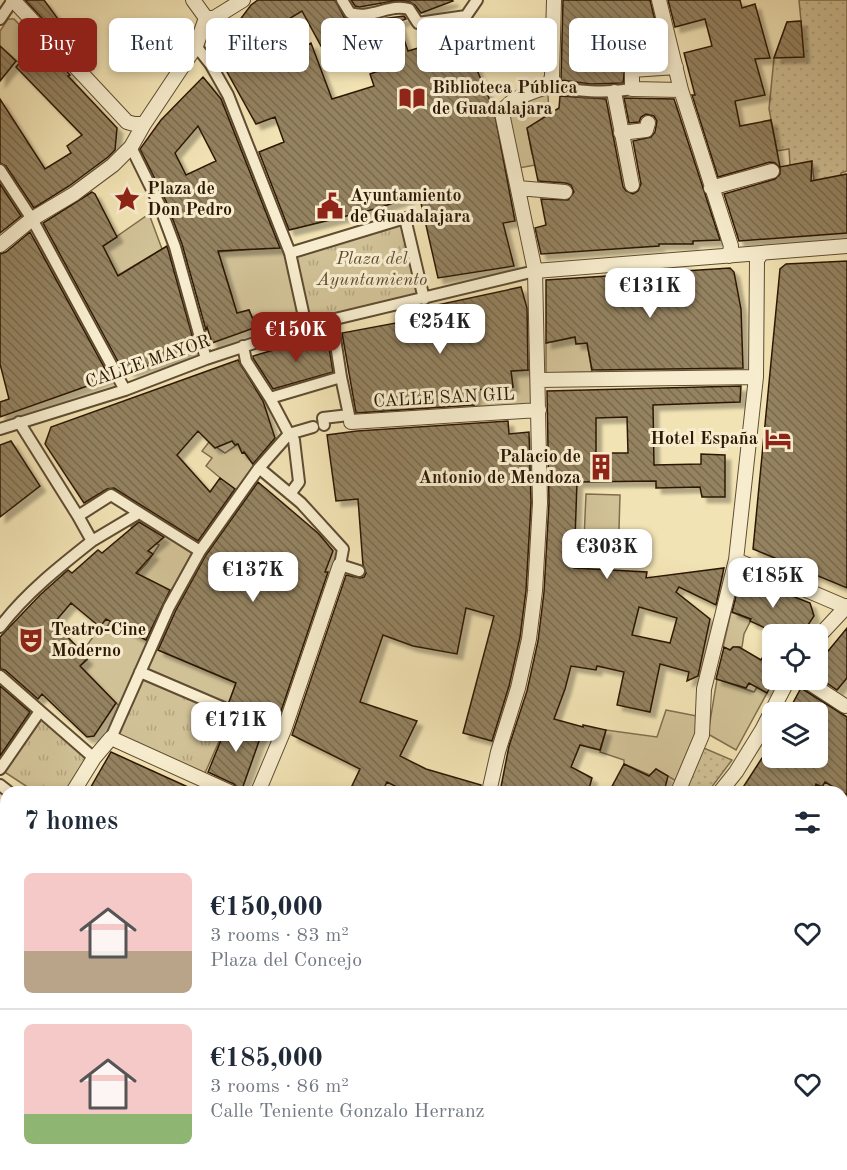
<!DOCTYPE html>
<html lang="en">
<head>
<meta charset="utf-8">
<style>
	body { margin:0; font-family:"Old Standard TT",serif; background:#f2f2f3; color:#1f2937; height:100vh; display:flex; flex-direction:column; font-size:22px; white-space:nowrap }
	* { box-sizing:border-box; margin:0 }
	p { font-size:20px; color:#747a83 }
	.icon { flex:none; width:33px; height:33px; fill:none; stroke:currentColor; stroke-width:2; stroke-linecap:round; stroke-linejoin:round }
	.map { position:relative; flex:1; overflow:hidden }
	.panel { position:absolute; left:0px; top:786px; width:848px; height:384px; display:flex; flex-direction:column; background:#fff; border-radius:18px 18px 0 0; box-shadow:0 3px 9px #0003 }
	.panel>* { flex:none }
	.guide { position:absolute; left:18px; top:18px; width:812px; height:54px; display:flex; gap:12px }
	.buttons { position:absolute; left:762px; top:624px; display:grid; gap:12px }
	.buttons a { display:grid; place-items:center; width:66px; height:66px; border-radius:9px; background:#fff; box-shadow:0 3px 9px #0003; font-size:30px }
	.price { position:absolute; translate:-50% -51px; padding:0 14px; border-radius:12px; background:#fff; color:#222; font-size:20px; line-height:39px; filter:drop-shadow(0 2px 3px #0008) }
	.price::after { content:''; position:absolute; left:50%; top:36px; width:18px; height:14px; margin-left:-9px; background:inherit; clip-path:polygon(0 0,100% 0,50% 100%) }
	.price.current { background:#8f2418; color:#fff }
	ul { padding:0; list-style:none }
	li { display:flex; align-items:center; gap:18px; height:150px; padding:0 24px }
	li+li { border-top:2px solid #e0e1e3 }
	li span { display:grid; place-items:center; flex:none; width:168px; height:120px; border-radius:9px; color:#555 }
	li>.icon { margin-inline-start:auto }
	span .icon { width:72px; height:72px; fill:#fffc; stroke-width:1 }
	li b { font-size:26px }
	h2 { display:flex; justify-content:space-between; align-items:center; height:72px; padding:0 24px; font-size:26px }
	.chip { padding:0 21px; border-radius:9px; background:#fff; box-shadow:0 3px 9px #0003; font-size:21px; line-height:54px }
	.chip.current { background:#8f2418; color:#fff }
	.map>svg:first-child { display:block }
</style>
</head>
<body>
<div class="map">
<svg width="847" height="1170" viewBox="0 0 847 1170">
	<defs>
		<pattern id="park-tufts" width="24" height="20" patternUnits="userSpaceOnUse" patternTransform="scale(1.5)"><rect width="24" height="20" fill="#d1c196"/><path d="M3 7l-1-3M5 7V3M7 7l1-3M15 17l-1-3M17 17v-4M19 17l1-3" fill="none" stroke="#b4a580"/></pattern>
		<pattern id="garden-dots" width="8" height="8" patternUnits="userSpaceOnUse" patternTransform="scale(1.5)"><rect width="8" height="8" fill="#d1c196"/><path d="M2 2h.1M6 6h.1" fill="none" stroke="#b4a580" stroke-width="1.8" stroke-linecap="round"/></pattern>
		<pattern id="building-back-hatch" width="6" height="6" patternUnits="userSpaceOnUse" patternTransform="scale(1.5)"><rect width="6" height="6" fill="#948260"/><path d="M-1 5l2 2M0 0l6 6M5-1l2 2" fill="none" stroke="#796a4d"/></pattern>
		<filter id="shadow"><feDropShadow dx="5.5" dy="5.5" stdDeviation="1.5" flood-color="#0004"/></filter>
	</defs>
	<rect width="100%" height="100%" fill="#f2e3b4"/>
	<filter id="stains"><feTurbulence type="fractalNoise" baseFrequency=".00333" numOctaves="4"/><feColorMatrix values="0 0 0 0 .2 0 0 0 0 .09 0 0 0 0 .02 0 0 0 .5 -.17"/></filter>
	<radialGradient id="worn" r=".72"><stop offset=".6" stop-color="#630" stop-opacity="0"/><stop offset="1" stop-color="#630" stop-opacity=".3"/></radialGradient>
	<path fill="#d1c196" stroke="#806d4e" stroke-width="1.5" d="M8,19H14L37,43L19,63L0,46V31Z
		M537,95H548L549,115L527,128L532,154L537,155L535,165L519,168L506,117Z
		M149,214L162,249L110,280L103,246Z
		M282,247L284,255H287L298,296L294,298L298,312L262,325L255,317H252L249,310L235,314L232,296L218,252Z
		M575,337L576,344L587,343L592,372L546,373V343Z
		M532,370L533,404L474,407L473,389L513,387L511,371Z
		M209,442L225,453L238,444L242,453L244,452L255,467L237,492L206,466L212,458L202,451Z
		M586,494L620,495L618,563L583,562Z
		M142,517L194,551L173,592L147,579L135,576L147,563L159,545L131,527Z
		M731,612L751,620L744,634L742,647H733L730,650L723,647Z
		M111,620L150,642L121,708L80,666L87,660L81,654L100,627L105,630Z
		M154,648L236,683L228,705L145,669Z
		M717,679L754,692L757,687L767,693L736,750L708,734Z
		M666,710L702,717L676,781L656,769L650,775L624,764V760L600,752L606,730L657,737Z"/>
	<path fill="url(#park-tufts)" stroke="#806d4e" stroke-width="1.5" d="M405,218L424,299L306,326L290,253Z
		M140,672L231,714L202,780L111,738Z
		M40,711L94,758L73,792H35L0,769Z
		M847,1057V1170H773L775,1164H842V1068Z"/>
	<path fill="url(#garden-dots)" stroke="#806d4e" stroke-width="1.5" d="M799,0H847V171L841,173V176L814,181L812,162L790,165L789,149L777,151L769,109L774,58L787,22L801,21Z
		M699,746L732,760L708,792H680Z"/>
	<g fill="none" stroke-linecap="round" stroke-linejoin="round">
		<path stroke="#af9e79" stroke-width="18" d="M842,1142L847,1137
			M827,1170L828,1164"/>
	</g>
	<path fill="url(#building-back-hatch)" stroke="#2e1906" stroke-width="1.5" fill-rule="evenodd" filter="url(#shadow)" d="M25,0H44L89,61L85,64Z
		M258,0H335L345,19L357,22L404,16L406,19L398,22L408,51L462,35L494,110L515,221L503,223L514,266L438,278L419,194L379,208L289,230L259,152L284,142L275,117L256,124L211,43L218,31L227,37L251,5ZM302,11L321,46L368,23L384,69L370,74L374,86L332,99L311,43L292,53L272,29Z
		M351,0H452L453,1L421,13L415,5L410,2L394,1L359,7L355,6Z
		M563,0H650L664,58H626L623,83L591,84L561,80Z
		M668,0H740L742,8L755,4L770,58L755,59L765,95L735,101L740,126L771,120L780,167L812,161L811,181L847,174V233L739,241L724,194L775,179L780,174V168L775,163L770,162L718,177L692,95H695L684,53L712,46L705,19L675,27Z
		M801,21L804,57L774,58L787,22Z
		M39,41L70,75L68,76L117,128L115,150L108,157L69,186L34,208L6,166L0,163V99L45,169L71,153L67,146L82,135L16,67Z
		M0,46L16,61L0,81Z
		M203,77L221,99L280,248L218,251L237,313L249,310L254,322V328L212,343L207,327L206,330L182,244L166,201L140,149L161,120ZM198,126L216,161L186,175L175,153Z
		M560,96L606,99L623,187L626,191L633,194L638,191L641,184L633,141L651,137L655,132L657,121L654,116L646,114L641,117L639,122L629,123L624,98L674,99L720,240L693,241V244H659V246L541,254L535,228L546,225L541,199L568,200L574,192L571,185L566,183L538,181L527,128L559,108Z
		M0,184L21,216L0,233Z
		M92,192L95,194L117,237L103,246L118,276L167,246L195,346L192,349L170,359L131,371L121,367L43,223Z
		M30,232L110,378L0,417V402L9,399L0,364V254L6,252Z
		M847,261V588L753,549L780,269L786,264Z
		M730,268L734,272L741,309L743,368L592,370L587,343L576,344L575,337L546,343V280Z
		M521,287L527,308L528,370L511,371L513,387L475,390L474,405L356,413L342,333L439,315L437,305Z
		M327,336L333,372L273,389L253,358V356L287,346Z
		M238,360L263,401L275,438L253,464L244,452L242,453L238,444L235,445L232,441L215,448L198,431L177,455L210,492L220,478L235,489L198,541L114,488L107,489L84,503L45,444L51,427Z
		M741,386L740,402L653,405L654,465L701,464V454L725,455V497H702L700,487L656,488V481L577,482L574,568L647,572L646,578L724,568L716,605L679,587L676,592L710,619L698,676L687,681L689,672L660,664L650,712L617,705L624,672L597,666L596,670L571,666L565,689L554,719L583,727V725L606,730L600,750L580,745L571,767L592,778L588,792H500L509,746L527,691L538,641L544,592L549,503L547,391ZM627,417L628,453H596V418ZM639,607L677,618L670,643L632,635Z
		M508,421L509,434L529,432L531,503L526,590L520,637L509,686L492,741L463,733L494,616L466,608L457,654L413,646L383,635L360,702L417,721L400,756L426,769L481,785L480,792H407L387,782L382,792H349L360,769L292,735L346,575L360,578L364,577L366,573L363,565L358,499L336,501L327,435L357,431Z
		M11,441L40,486L0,517V445Z
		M258,482L319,534L333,551L325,572H328L278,720L229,702L236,683L158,650L176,610L206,555Z
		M139,522L164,537L148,551L153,554L136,573L170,590L146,640L106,619L100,627L71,603L54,623L82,652L81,654L87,659L80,666L116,703L94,736L87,737L42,694L38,699L5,670L0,669V637L40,595L68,570L72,573L98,550L102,553Z
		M754,581L810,603L814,616L802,634H778L750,621L751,619L732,612L738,588Z
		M847,628V678L837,690L818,677V664L823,657L826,658L824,656Z
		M772,642V683L767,693L749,683L746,688L716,679L724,647L730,650L733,647H739L761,660Z
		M0,686L30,712L0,756Z
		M801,688L847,717V795L825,782L822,787L816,784L813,792H740L762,758H818V712H788Z
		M230,718L263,730L241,792L234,784L208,772Z
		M111,752L168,778L199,792H88Z
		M624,764L649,776L656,769L668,776L664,792H609Z"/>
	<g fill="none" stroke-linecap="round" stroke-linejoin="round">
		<g stroke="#5f4c32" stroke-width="14">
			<path id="pedestrian" d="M342,0L350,13C372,20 389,3 409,9L418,23L466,16L477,0
				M0,19L13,0
				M196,46L211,65L228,95L290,253
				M549,86C577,91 604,94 632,89
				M131,147L159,204L175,247L206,359
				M0,170L32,219L125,390
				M424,299L405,218L290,253L306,326L535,271
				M332,319L341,377
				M243,346L246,361L270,398
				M19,422L78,516L111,495L200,551
				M324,425L323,418L349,415L341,377L270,398L289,434L259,468L301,503L343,549L340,565L359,571
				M0,429L125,390L206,359L306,326
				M290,494L299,482L294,440L289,434L313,427
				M78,516L92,541L139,513
				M0,627C26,593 59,567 92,541
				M140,672L224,708L284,730
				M0,676L40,711
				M111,738L169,607L200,551L259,468
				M0,769L40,711L94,758
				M0,785L9,792"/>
		</g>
		<g stroke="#5f4c32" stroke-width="16">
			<path id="minor" d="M13,0L127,122L134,124H144L196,46L206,18
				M193,0L206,18
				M659,0L681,90
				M206,18H214L243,0
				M676,67L632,70V89L681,90L731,246L729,256
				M614,92L632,185
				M621,133L646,130L648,123
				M518,188L565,192
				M711,188L772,171
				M0,245L32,219L74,194L113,165L131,147L144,124
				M535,271L847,246
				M538,380L756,377
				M351,422L539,410
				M736,560L846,607
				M818,637L847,606
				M805,680L845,706
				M73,792L94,758L111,738L230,792
				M258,792L284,730L340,565
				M489,792L498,752L518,688L529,639L535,591L540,503L535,271L502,113C510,97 533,92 549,86L552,76L554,0
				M678,792L702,735L704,689L736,560L756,377L757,260L761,254
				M720,792L736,772L762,730L788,680
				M0,1004L6,1008
				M189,1164L194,1170
				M37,1170L43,1164
				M312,1170L319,1164"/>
		</g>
		<use href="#pedestrian" stroke="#f7edce" stroke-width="10"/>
		<use href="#minor" stroke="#f7edce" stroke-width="14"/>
	</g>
	<defs>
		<g id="library-bare" transform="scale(2.07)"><path d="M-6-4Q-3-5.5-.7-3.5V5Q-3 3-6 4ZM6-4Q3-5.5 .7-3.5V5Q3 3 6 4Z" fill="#8f2418" stroke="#f7edce" stroke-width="2.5" paint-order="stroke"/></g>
		<g id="sight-bare" transform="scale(2.07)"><path d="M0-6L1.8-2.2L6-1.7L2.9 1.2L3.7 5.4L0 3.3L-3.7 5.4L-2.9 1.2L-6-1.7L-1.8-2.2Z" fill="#8f2418" stroke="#f7edce" stroke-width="2.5" paint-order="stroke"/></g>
		<g id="civic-bare" transform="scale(2.07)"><path d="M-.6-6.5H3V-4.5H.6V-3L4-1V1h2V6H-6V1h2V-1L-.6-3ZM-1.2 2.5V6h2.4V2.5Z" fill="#8f2418" stroke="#f7edce" stroke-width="2.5" paint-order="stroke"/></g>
		<g id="hotel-bare" transform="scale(2.07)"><path d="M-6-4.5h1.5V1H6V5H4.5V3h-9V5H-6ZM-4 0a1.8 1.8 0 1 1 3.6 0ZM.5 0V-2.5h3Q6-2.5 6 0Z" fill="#8f2418" stroke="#f7edce" stroke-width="2.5" paint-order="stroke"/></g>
		<g id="building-bare" transform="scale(2.07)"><path d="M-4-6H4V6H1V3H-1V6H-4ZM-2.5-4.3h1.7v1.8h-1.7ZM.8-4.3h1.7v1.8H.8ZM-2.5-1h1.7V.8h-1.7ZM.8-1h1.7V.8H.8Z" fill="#8f2418" stroke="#f7edce" stroke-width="2.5" paint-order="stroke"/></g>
		<g id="theatre-bare" transform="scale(2.07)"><path d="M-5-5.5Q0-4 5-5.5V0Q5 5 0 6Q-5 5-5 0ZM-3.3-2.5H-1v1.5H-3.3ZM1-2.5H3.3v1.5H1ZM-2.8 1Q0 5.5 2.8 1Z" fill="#8f2418" stroke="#f7edce" stroke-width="2.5" paint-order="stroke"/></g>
	</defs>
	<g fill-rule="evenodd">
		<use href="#library-bare" x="412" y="98"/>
		<use href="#sight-bare" x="127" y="199"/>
		<use href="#civic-bare" x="330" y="206"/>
		<use href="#hotel-bare" x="778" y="439"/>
		<use href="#building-bare" x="601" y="467"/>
		<use href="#theatre-bare" x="31" y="640"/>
	</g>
	<g text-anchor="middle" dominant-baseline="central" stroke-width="6" stroke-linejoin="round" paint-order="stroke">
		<g font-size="18" font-weight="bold" fill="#2e1906" stroke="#f7edce" text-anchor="start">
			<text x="432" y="88">Biblioteca Pública<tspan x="432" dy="21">de Guadalajara</tspan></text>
			<text x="147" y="189">Plaza de<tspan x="147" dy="21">Don Pedro</tspan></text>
			<text x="350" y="196">Ayuntamiento<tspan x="350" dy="21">de Guadalajara</tspan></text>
			<text x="758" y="439" text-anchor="end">Hotel España</text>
			<text x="581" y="457" text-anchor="end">Palacio de<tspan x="581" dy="21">Antonio de Mendoza</tspan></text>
			<text x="51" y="630">Teatro-Cine<tspan x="51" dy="21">Moderno</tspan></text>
		</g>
		<g font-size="18" font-style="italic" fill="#5f4b31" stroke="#f7edce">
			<text x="372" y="259">Plaza del<tspan x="372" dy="21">Ayuntamiento</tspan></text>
		</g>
		<g font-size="18" fill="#2e1906" stroke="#f7edce">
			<text transform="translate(148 362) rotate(-19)">CALLE MAYOR</text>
			<text transform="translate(444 398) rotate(-3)">CALLE SAN GIL</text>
		</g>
	</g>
	<rect width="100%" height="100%" filter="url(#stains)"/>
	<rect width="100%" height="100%" fill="url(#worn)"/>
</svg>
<div class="buttons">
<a><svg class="icon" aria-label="locate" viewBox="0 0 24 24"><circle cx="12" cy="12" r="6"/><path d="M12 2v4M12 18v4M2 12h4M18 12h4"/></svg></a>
<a><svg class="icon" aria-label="layers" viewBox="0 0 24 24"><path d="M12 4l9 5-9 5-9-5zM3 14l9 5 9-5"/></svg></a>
</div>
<b class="price" style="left:650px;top:319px">€131K</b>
<b class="price" style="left:440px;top:355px">€254K</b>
<b class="price current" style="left:296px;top:363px">€150K</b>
<b class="price" style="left:607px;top:580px">€303K</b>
<b class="price" style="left:253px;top:603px">€137K</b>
<b class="price" style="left:773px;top:609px">€185K</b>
<b class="price" style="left:236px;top:753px">€171K</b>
<div class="guide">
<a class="chip current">Buy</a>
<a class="chip">Rent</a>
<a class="chip">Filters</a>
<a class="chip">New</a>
<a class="chip">Apartment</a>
<a class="chip">House</a>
</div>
<section class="panel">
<h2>7 homes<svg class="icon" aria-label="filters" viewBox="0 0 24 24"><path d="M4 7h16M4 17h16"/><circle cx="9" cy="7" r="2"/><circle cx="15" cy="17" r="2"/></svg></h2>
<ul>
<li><span style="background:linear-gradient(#f6c9c9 65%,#b9a48a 0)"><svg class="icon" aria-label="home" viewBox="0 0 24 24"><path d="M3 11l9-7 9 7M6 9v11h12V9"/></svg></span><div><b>€150,000</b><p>3 rooms · 83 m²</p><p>Plaza del Concejo</p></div><svg class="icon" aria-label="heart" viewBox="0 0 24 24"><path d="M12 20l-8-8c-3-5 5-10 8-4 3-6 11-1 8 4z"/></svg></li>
<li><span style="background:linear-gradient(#f6c9c9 75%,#8fb573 0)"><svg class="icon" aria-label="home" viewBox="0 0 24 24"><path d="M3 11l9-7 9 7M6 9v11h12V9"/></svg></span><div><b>€185,000</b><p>3 rooms · 86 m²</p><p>Calle Teniente Gonzalo Herranz</p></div><svg class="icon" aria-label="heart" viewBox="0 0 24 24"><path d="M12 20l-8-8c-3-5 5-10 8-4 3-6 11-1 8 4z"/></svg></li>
</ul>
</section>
</div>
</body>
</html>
